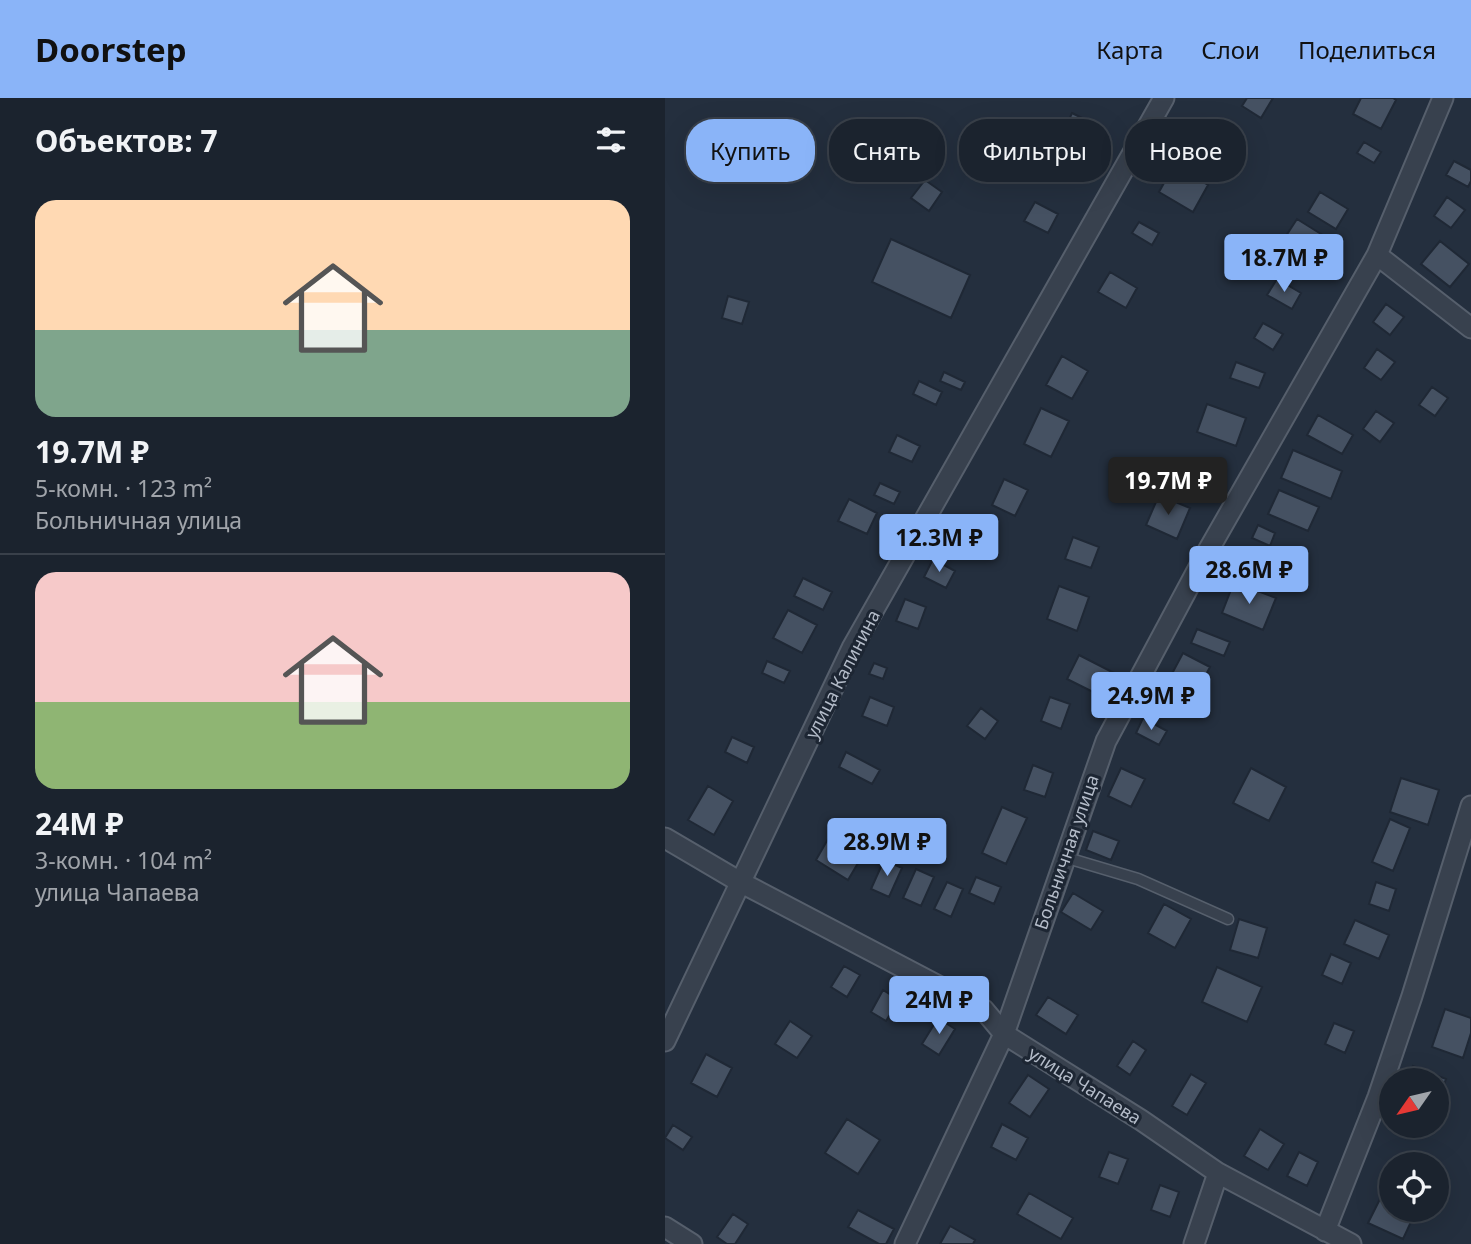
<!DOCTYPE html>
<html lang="ru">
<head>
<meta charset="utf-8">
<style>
	body { margin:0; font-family:"Noto Sans",sans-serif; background:#282f3a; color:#f1f3f6; height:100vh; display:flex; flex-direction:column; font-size:26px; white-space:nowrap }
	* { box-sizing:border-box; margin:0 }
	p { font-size:23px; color:#a0a4aa }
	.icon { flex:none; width:38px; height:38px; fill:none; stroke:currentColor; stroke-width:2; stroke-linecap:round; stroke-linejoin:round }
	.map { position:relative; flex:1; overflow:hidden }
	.panel { display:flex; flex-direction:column; background:#1b232e; width:665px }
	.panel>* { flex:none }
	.guide { position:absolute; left:21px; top:21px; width:665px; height:63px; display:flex; gap:14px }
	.needle { width:46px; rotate:236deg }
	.controls { position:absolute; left:714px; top:970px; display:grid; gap:14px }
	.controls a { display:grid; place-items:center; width:70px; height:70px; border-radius:50%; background:#1b232e; box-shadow:0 7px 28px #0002,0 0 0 2px #39404a; font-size:35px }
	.price { position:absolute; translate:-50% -60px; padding:0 16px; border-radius:7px; background:#8ab4f8; color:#111; font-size:23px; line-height:46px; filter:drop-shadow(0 2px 4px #0008) }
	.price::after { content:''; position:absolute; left:50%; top:42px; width:21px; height:16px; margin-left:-10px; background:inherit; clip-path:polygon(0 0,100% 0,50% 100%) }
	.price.active { background:#222; color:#fff }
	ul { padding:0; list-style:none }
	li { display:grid; align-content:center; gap:14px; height:371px; padding:0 35px }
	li+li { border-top:2px solid #39404a }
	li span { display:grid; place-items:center; height:217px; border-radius:21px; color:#555 }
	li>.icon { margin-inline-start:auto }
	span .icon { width:126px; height:126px; fill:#fffc; stroke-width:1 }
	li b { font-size:30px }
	h2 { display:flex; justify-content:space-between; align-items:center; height:84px; padding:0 35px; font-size:30px }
	.chip { padding:0 24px; border-radius:28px; background:#1b232e; box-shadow:0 7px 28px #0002,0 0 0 2px #39404a; font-size:24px; line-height:63px }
	.chip.active { background:#8ab4f8; color:#111 }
	header { display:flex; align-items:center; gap:42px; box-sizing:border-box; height:98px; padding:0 35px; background:#8ab4f8; color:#111 }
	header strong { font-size:33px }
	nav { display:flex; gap:38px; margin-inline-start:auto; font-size:24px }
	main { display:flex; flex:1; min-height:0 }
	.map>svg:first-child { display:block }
</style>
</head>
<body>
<header>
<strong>Doorstep</strong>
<nav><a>Карта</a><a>Слои</a><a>Поделиться</a></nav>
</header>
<main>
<section class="panel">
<h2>Объектов: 7<svg class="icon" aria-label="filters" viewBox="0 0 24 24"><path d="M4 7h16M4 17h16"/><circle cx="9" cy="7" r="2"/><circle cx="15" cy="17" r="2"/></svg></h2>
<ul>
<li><span style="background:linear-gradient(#ffd9b3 60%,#7fa58c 0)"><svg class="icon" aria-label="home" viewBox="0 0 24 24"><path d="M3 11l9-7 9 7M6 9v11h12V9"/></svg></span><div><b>19.7M ₽</b><p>5-комн. · 123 m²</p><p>Больничная улица</p></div></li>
<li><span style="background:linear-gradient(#f6c9c9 60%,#8fb573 0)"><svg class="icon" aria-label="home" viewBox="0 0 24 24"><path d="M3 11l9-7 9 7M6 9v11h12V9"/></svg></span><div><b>24M ₽</b><p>3-комн. · 104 m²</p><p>улица Чапаева</p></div></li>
</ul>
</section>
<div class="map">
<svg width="806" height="1146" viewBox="0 0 806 1146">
	<rect width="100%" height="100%" fill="#242f3e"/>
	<path fill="#455162" stroke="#1f2835" stroke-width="2" d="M582,0H608L596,20L577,8Z
		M696,0H728L731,2L716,31L688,16Z
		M407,15L431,27L421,48L397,37Z
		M526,28L550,42L536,65L512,51Z
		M699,44L716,54L709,65L692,55Z
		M789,63L806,72V83L803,89L781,77Z
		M509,67L543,87L528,114L494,94Z
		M260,82L277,94L264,113L246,100Z
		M655,94L683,111L671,131L643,114Z
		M782,99L800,112L786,130L769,118Z
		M370,104L393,116L383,135L359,123Z
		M632,121L664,141L651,160L619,141Z
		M474,124L494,135L487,147L467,135Z
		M226,141L305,177L286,220L207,184Z
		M775,143L804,166L785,189L756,166Z
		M445,174L472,190L461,210L433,194Z
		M612,181L636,195L627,211L602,197Z
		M63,198L84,204L77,226L57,220Z
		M721,206L739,219L725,237L708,224Z
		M598,225L618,236L608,252L589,240Z
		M712,251L730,264L716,282L699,270Z
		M397,258L423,273L407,301L381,287Z
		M571,264L600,275L594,290L565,280Z
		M279,274L300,284L296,292L275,283Z
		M254,283L277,294L271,307L248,296Z
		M767,289L783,300L770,318L754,307Z
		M542,306L581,320L571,348L532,334Z
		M376,310L404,323L386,359L359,346Z
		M711,313L729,325L715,344L698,331Z
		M653,317L688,337L677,356L642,337Z
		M232,337L255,348L247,364L224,354Z
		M628,352L677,373L666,401L616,380Z
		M509,377L536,386L531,402L504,392Z
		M339,381L363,392L350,418L327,407Z
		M215,385L235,394L229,406L209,397Z
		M614,392L654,409L643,433L603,416Z
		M494,397L525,410L512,441L481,427Z
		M184,401L212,415L202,436L173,423Z
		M293,420L316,433L305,453L282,440Z
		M593,427L610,435L605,448L587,440Z
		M408,439L434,449L426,470L400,461Z
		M268,461L290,473L281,490L259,479Z
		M138,480L167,494L158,512L129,498Z
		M569,484L611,500L598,532L557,515Z
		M394,488L424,499L412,533L382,521Z
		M240,501L261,509L253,531L231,523Z
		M123,512L152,527L137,555L108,540Z
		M532,531L565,544L559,558L526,545Z
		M518,555L545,569L529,599L502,585Z
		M414,557L453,577L442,601L402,581Z
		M102,563L125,573L119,585L97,575Z
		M209,565L222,570L218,581L204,576Z
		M205,599L229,609L222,628L197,618Z
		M385,599L405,606L396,631L376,623Z
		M316,610L333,623L320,641L302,628Z
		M478,620L502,633L494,647L471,635Z
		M67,639L89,649L82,665L60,654Z
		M181,654L215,672L207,686L174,669Z
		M368,667L388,675L380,699L359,692Z
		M456,670L480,681L466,709L443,698Z
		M586,670L621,689L604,723L568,705Z
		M736,680L774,692L763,727L725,714Z
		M43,688L68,703L49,737L23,722Z
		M337,709L362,720L341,766L317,755Z
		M725,721L745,730L728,773L707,764Z
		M428,733L454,743L446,762L421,752Z
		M163,741L196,760L183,782L151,762Z
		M219,762L237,770L224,799L206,791Z
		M251,771L269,779L256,808L238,800Z
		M311,779L336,789L329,806L304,795Z
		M282,784L298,791L286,819L269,811Z
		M711,784L731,791L724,813L704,806Z
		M408,795L438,813L426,832L396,814Z
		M499,806L526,821L510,850L483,835Z
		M574,821L602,830L593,860L565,852Z
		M690,822L724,837L714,861L679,846Z
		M666,856L686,865L677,886L657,877Z
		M179,868L195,877L182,899L166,889Z
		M552,869L597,889L582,924L537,904Z
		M218,892L234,902L221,923L206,914Z
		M383,899L413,917L401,936L371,917Z
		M780,911L806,920V935L798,960L767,949Z
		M273,920L290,931L274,957L257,946Z
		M125,923L147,938L132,960L110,946Z
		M669,925L689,933L680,955L660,946Z
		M468,943L481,952L465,977L452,968Z
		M41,956L67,970L52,999L26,985Z
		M748,968L781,981L772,1006V982H742Z
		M526,976L541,985L522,1017L507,1008Z
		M363,977L384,991L365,1019L344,1005Z
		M182,1021L215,1042L193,1076L160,1055Z
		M337,1026L363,1040L351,1062L326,1049Z
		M8,1027L27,1039L18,1052L0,1040Z
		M595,1031L619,1046L603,1072L579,1058Z
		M444,1054L463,1061L453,1086L434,1079Z
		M634,1054L653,1064L642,1088L622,1078Z
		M495,1087L514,1094L505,1119L486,1112Z
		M364,1095L408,1120L396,1141L352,1116Z
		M718,1095L726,1098V1111H752L738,1141L703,1125Z
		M193,1112L229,1131L221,1146H214L183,1129Z
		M68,1116L83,1126L70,1146H62L52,1139Z
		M285,1128L310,1142L308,1146H275Z"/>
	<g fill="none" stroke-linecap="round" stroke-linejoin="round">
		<g stroke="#565f6c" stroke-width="13">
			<path id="lane" d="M399,759L473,781L563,821"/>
		</g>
		<g stroke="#565f6c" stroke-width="23">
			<path id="street" d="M712,157L806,230
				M0,740L75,784L319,912L339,936L476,1022L553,1075L686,1146
				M0,943L187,550L499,0
				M0,1129L27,1146
				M660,1133L713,999L747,898L806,708
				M240,1146L339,936L441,643L540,458L712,157L778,0
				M529,1146L553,1075"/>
		</g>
		<use href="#lane" stroke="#38414e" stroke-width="10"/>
		<use href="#street" stroke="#38414e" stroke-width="19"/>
	</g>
	<g text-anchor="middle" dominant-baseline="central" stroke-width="6" stroke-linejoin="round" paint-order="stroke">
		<g font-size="18" fill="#b4bcc9" stroke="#1d2633">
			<text transform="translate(177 576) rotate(-63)">улица Калинина</text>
			<text transform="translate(401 754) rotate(-71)">Больничная улица</text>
			<text transform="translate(420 987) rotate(32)">улица Чапаева</text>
		</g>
	</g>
</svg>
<div class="controls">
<a><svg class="needle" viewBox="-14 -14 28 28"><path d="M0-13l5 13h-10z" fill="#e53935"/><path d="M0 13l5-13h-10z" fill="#a0a4aa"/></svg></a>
<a><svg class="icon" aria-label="locate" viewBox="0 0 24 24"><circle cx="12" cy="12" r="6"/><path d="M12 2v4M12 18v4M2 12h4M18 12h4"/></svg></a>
</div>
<b class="price" style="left:619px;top:196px">18.7M ₽</b>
<b class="price active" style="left:503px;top:419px">19.7M ₽</b>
<b class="price" style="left:274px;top:476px">12.3M ₽</b>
<b class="price" style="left:584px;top:508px">28.6M ₽</b>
<b class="price" style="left:486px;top:634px">24.9M ₽</b>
<b class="price" style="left:222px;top:780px">28.9M ₽</b>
<b class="price" style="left:274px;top:938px">24M ₽</b>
<div class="guide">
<a class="chip active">Купить</a>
<a class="chip">Снять</a>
<a class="chip">Фильтры</a>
<a class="chip">Новое</a>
</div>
</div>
</main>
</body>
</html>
